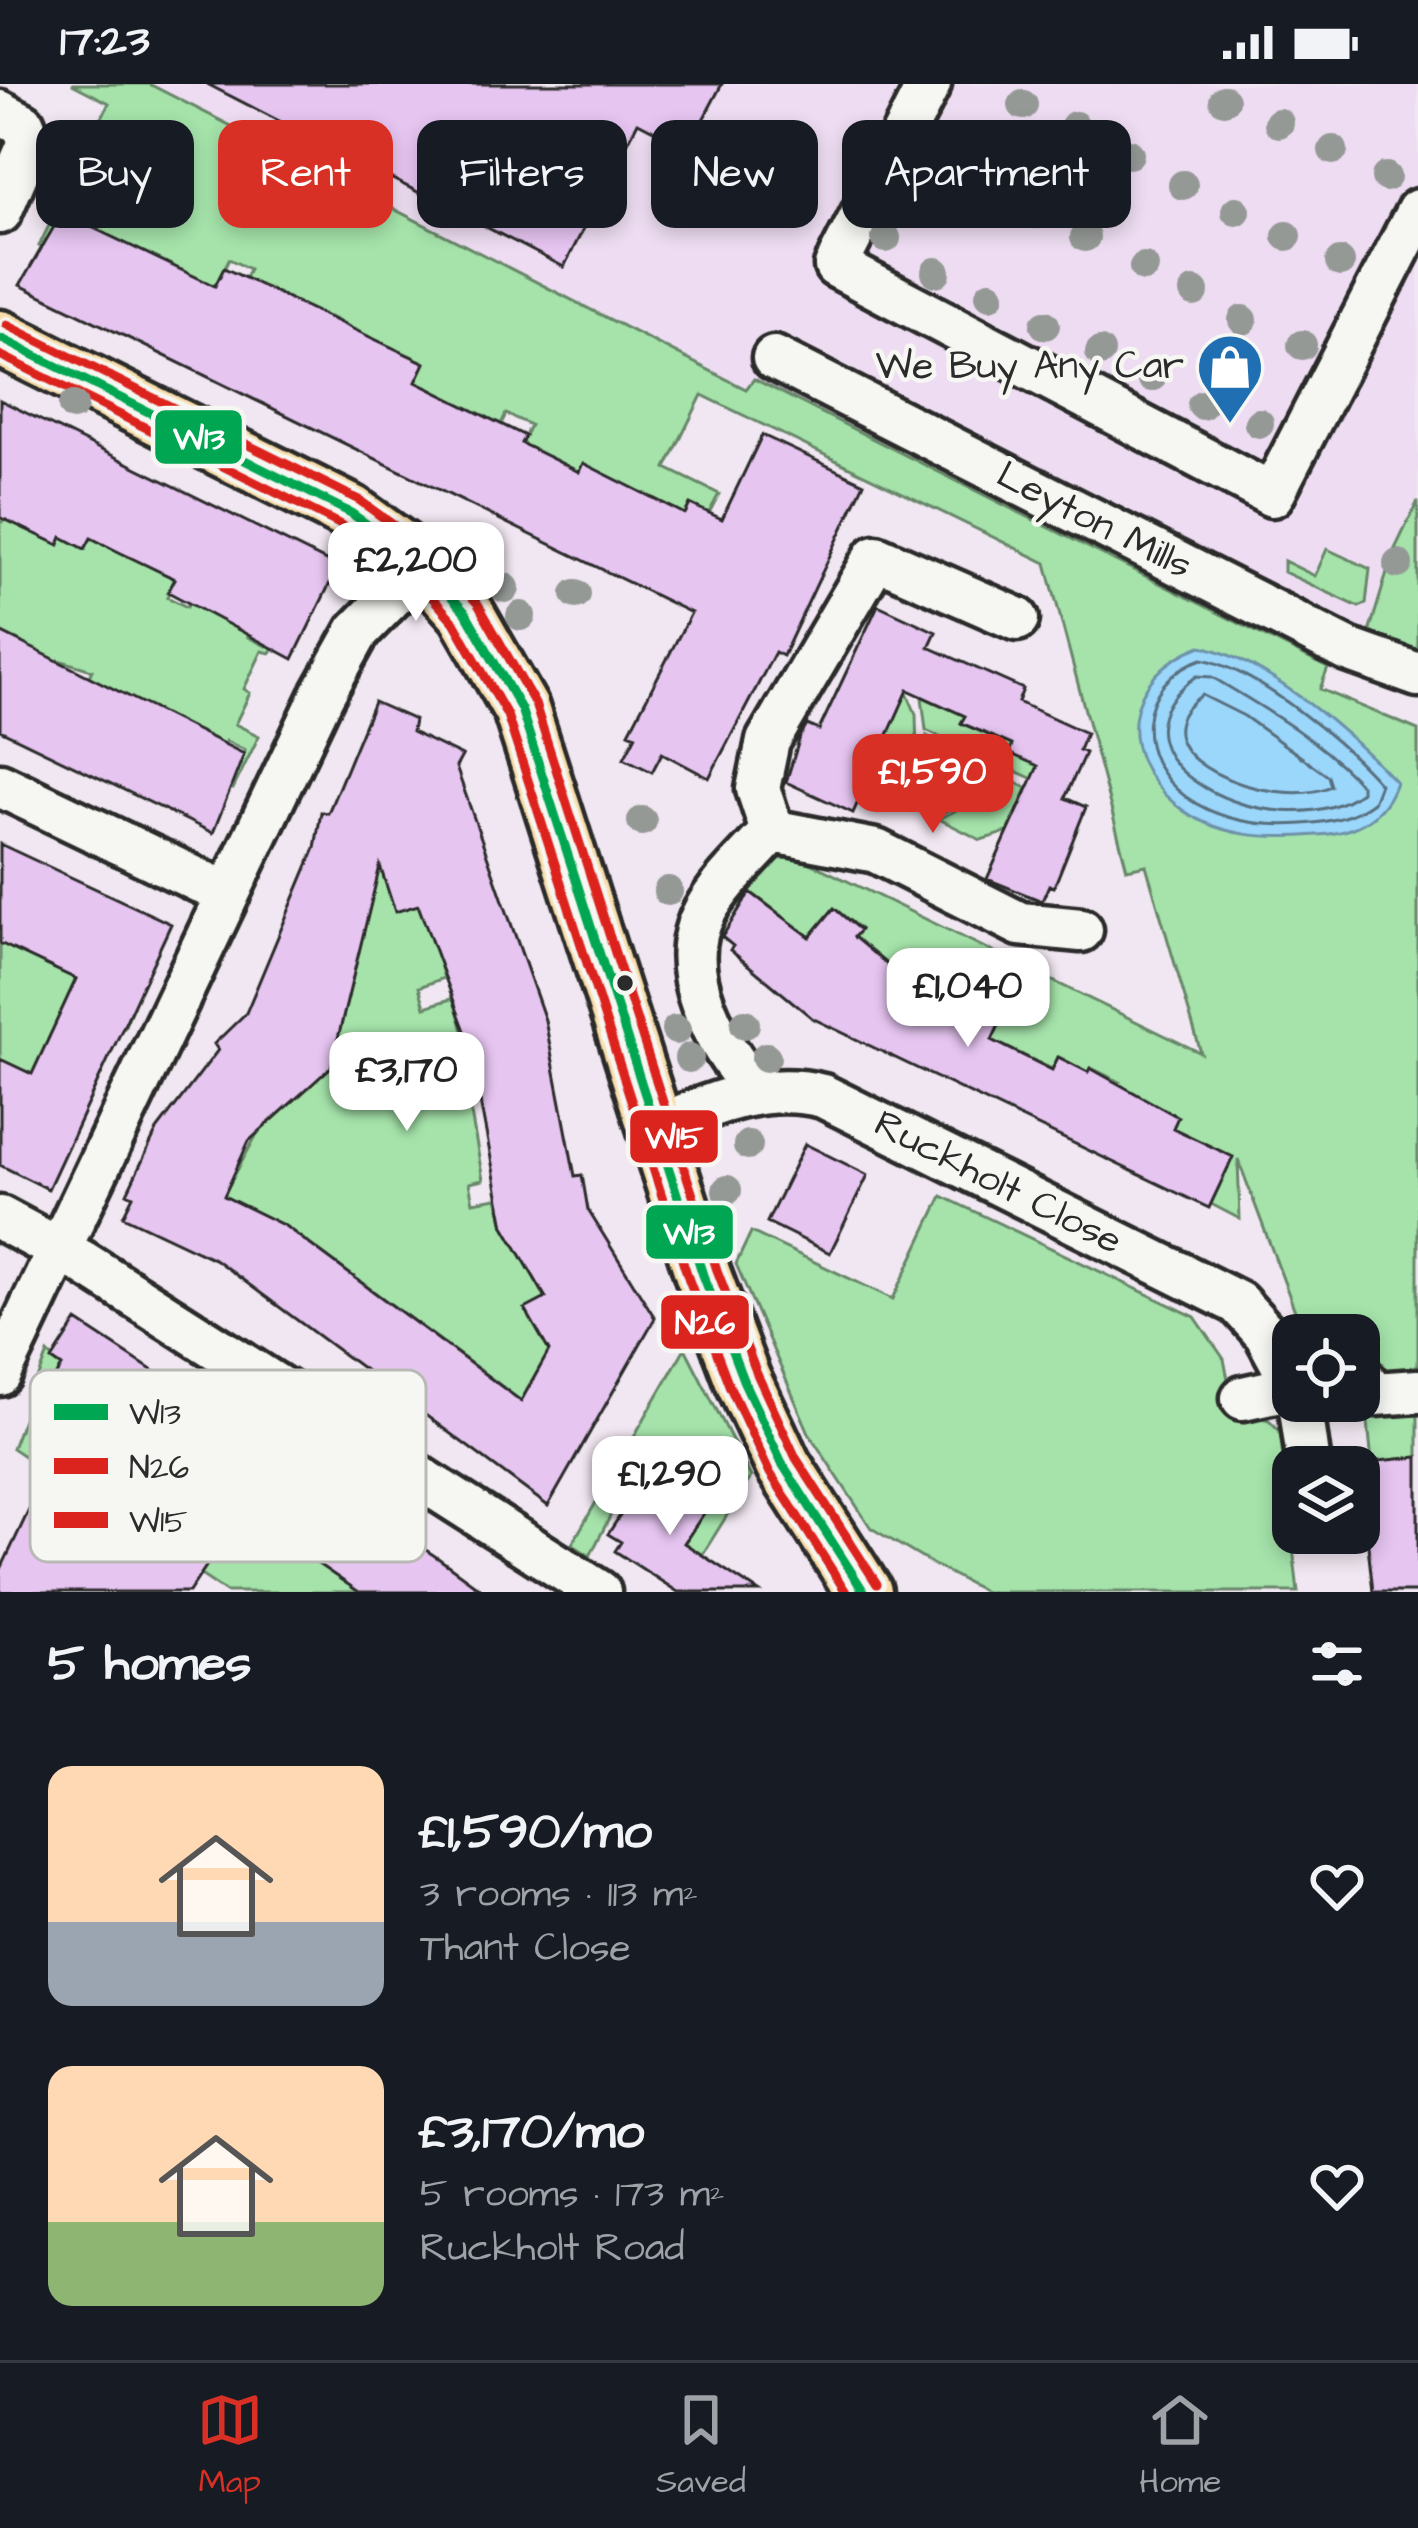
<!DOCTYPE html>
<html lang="en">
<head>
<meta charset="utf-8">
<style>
	body { margin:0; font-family:"Architects Daughter",sans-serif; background:#20242c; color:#f1f3f6; height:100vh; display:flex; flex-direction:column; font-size:45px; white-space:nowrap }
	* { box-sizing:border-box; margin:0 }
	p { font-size:39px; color:#9ea1a6 }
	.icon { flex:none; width:66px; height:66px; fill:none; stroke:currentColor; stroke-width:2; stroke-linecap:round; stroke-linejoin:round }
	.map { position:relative; height:1508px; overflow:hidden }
	.drawer { display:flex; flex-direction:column; background:#171b24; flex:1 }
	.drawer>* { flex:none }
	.top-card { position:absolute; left:36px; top:36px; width:1347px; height:108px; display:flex; gap:24px }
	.controls { position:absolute; left:1272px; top:1230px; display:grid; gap:24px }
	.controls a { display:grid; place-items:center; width:108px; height:108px; border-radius:24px; background:#171b24; box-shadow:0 6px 18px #0003; font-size:60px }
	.price { position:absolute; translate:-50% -102px; padding:0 27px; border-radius:24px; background:#fff; color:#222; font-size:39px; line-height:78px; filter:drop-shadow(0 3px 6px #0008) }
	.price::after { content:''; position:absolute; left:50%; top:72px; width:36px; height:27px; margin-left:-18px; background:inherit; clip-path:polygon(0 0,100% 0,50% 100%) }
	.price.selected { background:#d93025; color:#fff }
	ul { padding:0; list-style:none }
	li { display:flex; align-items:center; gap:36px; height:300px; padding:0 48px }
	li span { display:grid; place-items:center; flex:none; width:336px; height:240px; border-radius:24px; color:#555 }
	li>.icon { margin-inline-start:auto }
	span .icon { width:144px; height:144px; fill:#fffc; stroke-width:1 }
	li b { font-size:51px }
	h2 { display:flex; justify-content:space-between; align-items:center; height:144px; padding:0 48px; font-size:51px }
	.pill { padding:0 42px; border-radius:24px; background:#171b24; box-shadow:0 6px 18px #0003; font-size:42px; line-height:108px }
	.pill.selected { background:#d93025; color:#fff }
	.status { display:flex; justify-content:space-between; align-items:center; height:84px; padding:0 60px; background:#171b24; direction:ltr }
	.status svg { height:33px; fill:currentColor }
	.menu { display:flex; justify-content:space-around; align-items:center; height:168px; border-top:3px solid #363941; background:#171b24; font-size:33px; color:#9ea1a6 }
	.menu a { display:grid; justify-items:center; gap:6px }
	.menu .selected { color:#d93025 }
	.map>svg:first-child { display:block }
</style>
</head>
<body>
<div class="status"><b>17:23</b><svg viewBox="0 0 49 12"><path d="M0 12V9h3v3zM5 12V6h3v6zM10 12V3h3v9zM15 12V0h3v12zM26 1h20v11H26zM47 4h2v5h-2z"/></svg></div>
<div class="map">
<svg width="1418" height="1508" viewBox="0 0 1418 1508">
	<rect width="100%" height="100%" fill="#f1e7f2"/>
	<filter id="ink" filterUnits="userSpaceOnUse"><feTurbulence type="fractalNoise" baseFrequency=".00833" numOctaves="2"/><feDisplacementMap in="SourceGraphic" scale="24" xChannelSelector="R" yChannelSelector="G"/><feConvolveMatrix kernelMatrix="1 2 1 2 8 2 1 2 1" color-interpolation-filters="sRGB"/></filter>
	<g filter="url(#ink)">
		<path fill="#eeddf2" d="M72,0H1418V571L1347,544L1328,584L1077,462L1046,479Z"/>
		<path fill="#a5e3aa" stroke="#68876a" stroke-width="3" d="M72,0H149L746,305L754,295L1328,584L1320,605L1418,646V1373L1372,1378L1368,1338L1344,1317H1359V1251H1304L1238,1075L1240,1135L1211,1120L1173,1044L1177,1033L1116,1006L1120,998L1091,984L1082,1000L1066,993L1072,980L1059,973L1052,985L992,956L1000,939L971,925L961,941L905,905L908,896L883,883L854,853L860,845L834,824L810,853L749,807L778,775L798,773L1201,969L1146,781L1127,785L1046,479L702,311L666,384L719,410L709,429L667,466L566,416L573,385L549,373L508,388L530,341L506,330L497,348L429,304L410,342L398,336L424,278L402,268L338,262L348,242L330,233L302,288L240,205L249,185L229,175L212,209L114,154L81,182L100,143L62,129L44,164L39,162L109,19Z
			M1418,417V571L1368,552L1393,469Z
			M11,422L58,460L62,453L85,465L107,423L153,484L175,495L167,513L187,523L196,506L256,536L248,553L266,562L275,545L281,548L270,569L262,567L244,605L250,609L235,640L259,652L233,705L229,703L245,666L226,657L220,668L72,630L92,586L59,576L53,588L16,570L21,558L0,548V441Z
			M1327,465L1370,485L1366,520L1359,523L1284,488V477L1315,492Z
			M921,605L925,614L965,632L962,640L975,645L978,638L1015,655L1053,689L1033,695L926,646Z
			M907,609L916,630L917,671L880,655Z
			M927,652L1005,693L936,733L930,730Z
			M1014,697L1027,704L1008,748L981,756L939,735Z
			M389,742L423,819L444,894L419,903L425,923L454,914L475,991L449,996L453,1015L468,1013L483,1096L469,1099L473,1118L497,1114L504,1142L546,1214L526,1225L565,1240L497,1379L504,1304L285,1142L223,1112L257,1050L331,983Z
			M0,859L133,922L124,944L89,928L74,986L98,997L89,1017L0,975Z
			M942,1112L1195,1233L1224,1275L1234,1326L1269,1336L1280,1347L1298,1508H985L932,1480L871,1444L810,1351L736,1180L751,1148L893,1215Z
			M685,1264L751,1393L679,1508L684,1460L709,1421L653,1384L637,1407L626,1401L590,1472L572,1460Z
			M48,1269L62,1283L50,1303L86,1326L111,1329L104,1339L174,1384L166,1396L175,1402L255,1407L365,1508H226L12,1364Z"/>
		<path fill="#9bd6fb" stroke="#6e92a8" stroke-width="3" d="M1201,562C1267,577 1350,649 1396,698C1384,734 1354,749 1317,751C1269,755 1216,754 1176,721C1112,668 1124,590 1201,562Z"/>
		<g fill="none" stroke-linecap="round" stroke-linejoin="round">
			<path stroke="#586f7e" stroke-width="3" d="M1202,575C1257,586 1344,659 1380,700L1373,718C1352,734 1328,738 1303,740C1262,743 1221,738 1186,713C1131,673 1136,597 1202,575Z
				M1197,592L1212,593C1264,624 1320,656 1361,701V708C1279,769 1081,674 1197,592Z
				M1202,611L1244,632L1328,692L1331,702C1273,729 1121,669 1202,611Z"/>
		</g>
		<path fill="#e6c5f1" stroke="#2b2b2b" stroke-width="3" fill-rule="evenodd" d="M207,0H722L688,64L638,38L564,183Z
			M62,129L215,202L224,184L425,279L416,298L525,352L521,359L579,388L583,379L685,430L690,420L722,435L762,351L864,399L783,572L775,568L709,694L662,669L652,688L624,674L636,651L629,648L691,529L20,201Z
			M0,316L338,483L293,575L168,508L175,495L119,468L91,454L85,465L62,453L59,461L0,433Z
			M878,521L936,548L929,563L1023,605L1018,618L1086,649L1079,666L1085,669L1065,714L1086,723L1054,803L1049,801L1042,817L987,795L1038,682L1009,669L1012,661L961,639L965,632L908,606L853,729L786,698L800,653L807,641L819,646Z
			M0,548L244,670L213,749L0,646Z
			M374,618L414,636L412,648L462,672L456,683L545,936L575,1092L582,1091L588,1126L655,1234L548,1422L216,1176L123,1132L133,1112L127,1109L157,1046L218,966L214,960L246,929L315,764L321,728L328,729ZM380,782L395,828L418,821L468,955L504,1142L546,1214L525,1225L549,1267L521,1317L285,1142L224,1112L249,1057L331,983Z
			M0,760L171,840L48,1105L0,1081V975L32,990L76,895L0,859Z
			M750,808L810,853L834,824L860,846L854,853L908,898L905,905L965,935L970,924L1000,939L992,956L1052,986L1058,973L1088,988L1090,984L1178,1033L1173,1044L1233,1073L1209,1124L812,934L730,866L733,862L722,853Z
			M805,1060L868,1091L830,1169L767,1138Z
			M77,1237L438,1474L485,1508H359L242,1428L189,1508H0V1487L46,1390L168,1470L201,1419L166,1396L173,1385L50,1302L62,1283L52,1276Z
			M1418,1373V1508H1373L1359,1379Z
			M652,1383L710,1420L684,1459L759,1508H678L615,1467L621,1458L608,1450Z"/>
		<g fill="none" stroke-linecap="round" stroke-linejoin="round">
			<g stroke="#2b2b2b" stroke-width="51">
				<path id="minor" d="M929,0L836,182L1272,411L1418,127
					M0,28L23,40L30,58L0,128
					M774,274L1348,566L1418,591
					M0,701L227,810
					M772,747L758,705L768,657L876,473L1017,535
					M772,747L876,767L1020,840L1081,846
					M757,1007C717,962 672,887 705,827C721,798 751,772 772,747
					M658,1042C713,1020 763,997 823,1012L1238,1219L1266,1250L1293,1300
					M0,1134L82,1178L599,1508
					M0,1290L323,610L358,547L423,481
					M1359,1290L1375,1310L1418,1307
					M1243,1314L1293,1303
					M1300,1317L1308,1374"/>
			</g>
			<g stroke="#2b2b2b" stroke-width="63">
				<path id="major" d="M0,254L351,429L423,481L466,529L521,625L703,1191L743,1296L783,1381L864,1508"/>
			</g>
			<use href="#minor" stroke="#f6f6f2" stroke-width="42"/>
			<use href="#major" stroke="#f9deab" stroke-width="54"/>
			<g stroke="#f6f6f2" stroke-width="18">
				<path id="bus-1" d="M0,254L351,429L423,481L466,529L521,625L703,1191L743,1296L783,1381L864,1508"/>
			</g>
			<g stroke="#f6f6f2" stroke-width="18">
				<path id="bus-2" d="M0,271L343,442L413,492L454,538L507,631L689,1196L729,1301L770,1389L846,1508"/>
			</g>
			<g stroke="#f6f6f2" stroke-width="18">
				<path id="bus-3" d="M7,241L359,416L433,470L478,520L535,620L717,1186L757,1290L796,1374L877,1500"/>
			</g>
			<use href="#bus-1" stroke="#00a651" stroke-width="9"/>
			<use href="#bus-2" stroke="#dc241f" stroke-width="9"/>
			<use href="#bus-3" stroke="#dc241f" stroke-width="9"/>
		</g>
		<g fill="#959996">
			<circle cx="1224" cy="16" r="15"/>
			<circle cx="1023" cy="21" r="15"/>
			<circle cx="1279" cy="39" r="15"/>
			<circle cx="1075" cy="42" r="15"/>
			<circle cx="1333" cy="66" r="15"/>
			<circle cx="1129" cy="70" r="15"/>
			<circle cx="929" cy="75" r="15"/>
			<circle cx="1386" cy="93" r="15"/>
			<circle cx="1183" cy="101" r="15"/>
			<circle cx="985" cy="104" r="15"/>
			<circle cx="1236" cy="127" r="15"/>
			<circle cx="1036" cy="130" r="15"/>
			<circle cx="1287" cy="152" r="15"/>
			<circle cx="1085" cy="153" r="15"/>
			<circle cx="886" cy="154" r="15"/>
			<circle cx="1340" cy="178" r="15"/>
			<circle cx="1144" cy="183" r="15"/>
			<circle cx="936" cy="188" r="15"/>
			<circle cx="1194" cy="208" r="15"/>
			<circle cx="990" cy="211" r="15"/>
			<circle cx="1243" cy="236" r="15"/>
			<circle cx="1045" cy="241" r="15"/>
			<circle cx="1302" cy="261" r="15"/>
			<circle cx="1100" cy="268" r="15"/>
			<circle cx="1151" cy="293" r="15"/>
			<circle cx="1202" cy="321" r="15"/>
			<circle cx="73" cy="322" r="15"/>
			<circle cx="1259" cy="339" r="15"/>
			<circle cx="1398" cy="480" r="15"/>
			<circle cx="505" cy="504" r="15"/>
			<circle cx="576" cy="510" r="15"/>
			<circle cx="521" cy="532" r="15"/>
			<circle cx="642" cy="737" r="15"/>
			<circle cx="668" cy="807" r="15"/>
			<circle cx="745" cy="940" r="15"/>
			<circle cx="676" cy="946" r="15"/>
			<circle cx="766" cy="973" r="15"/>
			<circle cx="689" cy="974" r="15"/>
			<circle cx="748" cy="1061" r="15"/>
			<circle cx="727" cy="1106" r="15"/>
		</g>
	</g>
	<defs>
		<g id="shop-pin" transform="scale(3.45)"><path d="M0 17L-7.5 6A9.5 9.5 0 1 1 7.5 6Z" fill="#1f6fb2" stroke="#f6f6f2"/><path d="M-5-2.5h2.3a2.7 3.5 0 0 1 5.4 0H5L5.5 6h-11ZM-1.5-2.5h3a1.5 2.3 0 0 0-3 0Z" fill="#fff"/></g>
	</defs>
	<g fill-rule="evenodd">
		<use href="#shop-pin" x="1230" y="283"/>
	</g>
	<circle fill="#2b2b2b" stroke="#f6f6f2" stroke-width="4.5" cx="625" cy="899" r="10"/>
	<g text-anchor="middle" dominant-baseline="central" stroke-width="9" stroke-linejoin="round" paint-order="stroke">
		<g font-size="39" fill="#2b2b2b" stroke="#f6f6f2" text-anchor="end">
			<text x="1184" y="283">We Buy Any Car</text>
		</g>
		<g font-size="39" fill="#2b2b2b" stroke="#f6f6f2">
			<text transform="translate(1094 437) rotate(27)">Leyton Mills</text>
			<text transform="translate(998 1099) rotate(27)">Ruckholt Close</text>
		</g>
	</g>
	<rect x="30" y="1286" width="396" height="192" rx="18" fill="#f6f6f2" stroke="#b9b9b6" stroke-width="3"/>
	<rect x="54" y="1320" width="54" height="16" fill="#00a651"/>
	<rect x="54" y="1374" width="54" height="16" fill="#dc241f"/>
	<rect x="54" y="1428" width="54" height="16" fill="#dc241f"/>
	<g font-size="33" fill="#2b2b2b">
		<text x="129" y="1340">W13</text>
		<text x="129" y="1394">N26</text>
		<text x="129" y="1448">W15</text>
	</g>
	<g stroke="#f6f6f2" stroke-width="4.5">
		<rect x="153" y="324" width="91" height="58" rx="12" fill="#00a651"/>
		<rect x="628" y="1024" width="92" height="57" rx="12" fill="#dc241f"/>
		<rect x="644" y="1119" width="91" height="58" rx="12" fill="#00a651"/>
		<rect x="659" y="1209" width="92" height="58" rx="12" fill="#dc241f"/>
	</g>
	<g font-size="33" text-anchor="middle" font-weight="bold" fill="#fff">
		<text x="199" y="365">W13</text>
		<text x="674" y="1064">W15</text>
		<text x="689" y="1160">W13</text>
		<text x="705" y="1250">N26</text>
	</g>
</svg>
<div class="controls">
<a><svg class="icon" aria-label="locate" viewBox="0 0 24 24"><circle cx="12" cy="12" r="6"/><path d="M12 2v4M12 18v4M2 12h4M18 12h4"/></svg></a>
<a><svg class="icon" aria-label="layers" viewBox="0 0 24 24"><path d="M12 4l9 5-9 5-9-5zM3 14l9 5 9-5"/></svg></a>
</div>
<b class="price" style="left:416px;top:540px">£2,200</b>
<b class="price selected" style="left:933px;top:752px">£1,590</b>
<b class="price" style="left:968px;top:966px">£1,040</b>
<b class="price" style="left:407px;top:1050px">£3,170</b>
<b class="price" style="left:670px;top:1454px">£1,290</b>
<div class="top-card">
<a class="pill">Buy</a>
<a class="pill selected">Rent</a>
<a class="pill">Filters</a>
<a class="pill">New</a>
<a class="pill">Apartment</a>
</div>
</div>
<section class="drawer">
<h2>5 homes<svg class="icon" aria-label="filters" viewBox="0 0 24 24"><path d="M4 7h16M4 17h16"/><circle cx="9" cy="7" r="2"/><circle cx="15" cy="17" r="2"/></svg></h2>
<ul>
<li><span style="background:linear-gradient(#ffd9b3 65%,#9aa5b1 0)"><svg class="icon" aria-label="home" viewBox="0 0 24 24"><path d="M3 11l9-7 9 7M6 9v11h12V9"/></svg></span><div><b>£1,590/mo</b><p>3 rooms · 113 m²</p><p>Thant Close</p></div><svg class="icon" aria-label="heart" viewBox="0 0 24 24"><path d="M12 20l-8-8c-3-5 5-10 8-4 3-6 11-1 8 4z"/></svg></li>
<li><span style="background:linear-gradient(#ffd9b3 65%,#8fb573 0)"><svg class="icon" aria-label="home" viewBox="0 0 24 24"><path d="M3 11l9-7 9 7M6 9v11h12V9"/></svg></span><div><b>£3,170/mo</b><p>5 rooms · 173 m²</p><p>Ruckholt Road</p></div><svg class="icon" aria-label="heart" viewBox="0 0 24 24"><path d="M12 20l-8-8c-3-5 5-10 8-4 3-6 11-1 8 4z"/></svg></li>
</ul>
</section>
<nav class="menu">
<a class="selected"><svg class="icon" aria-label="map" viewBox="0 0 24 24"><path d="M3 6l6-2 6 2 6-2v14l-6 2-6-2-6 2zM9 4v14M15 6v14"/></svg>Map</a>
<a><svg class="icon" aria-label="saved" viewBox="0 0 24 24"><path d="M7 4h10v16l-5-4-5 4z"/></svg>Saved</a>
<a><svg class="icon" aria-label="home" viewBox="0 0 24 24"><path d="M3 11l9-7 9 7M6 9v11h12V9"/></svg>Home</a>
</nav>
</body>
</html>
